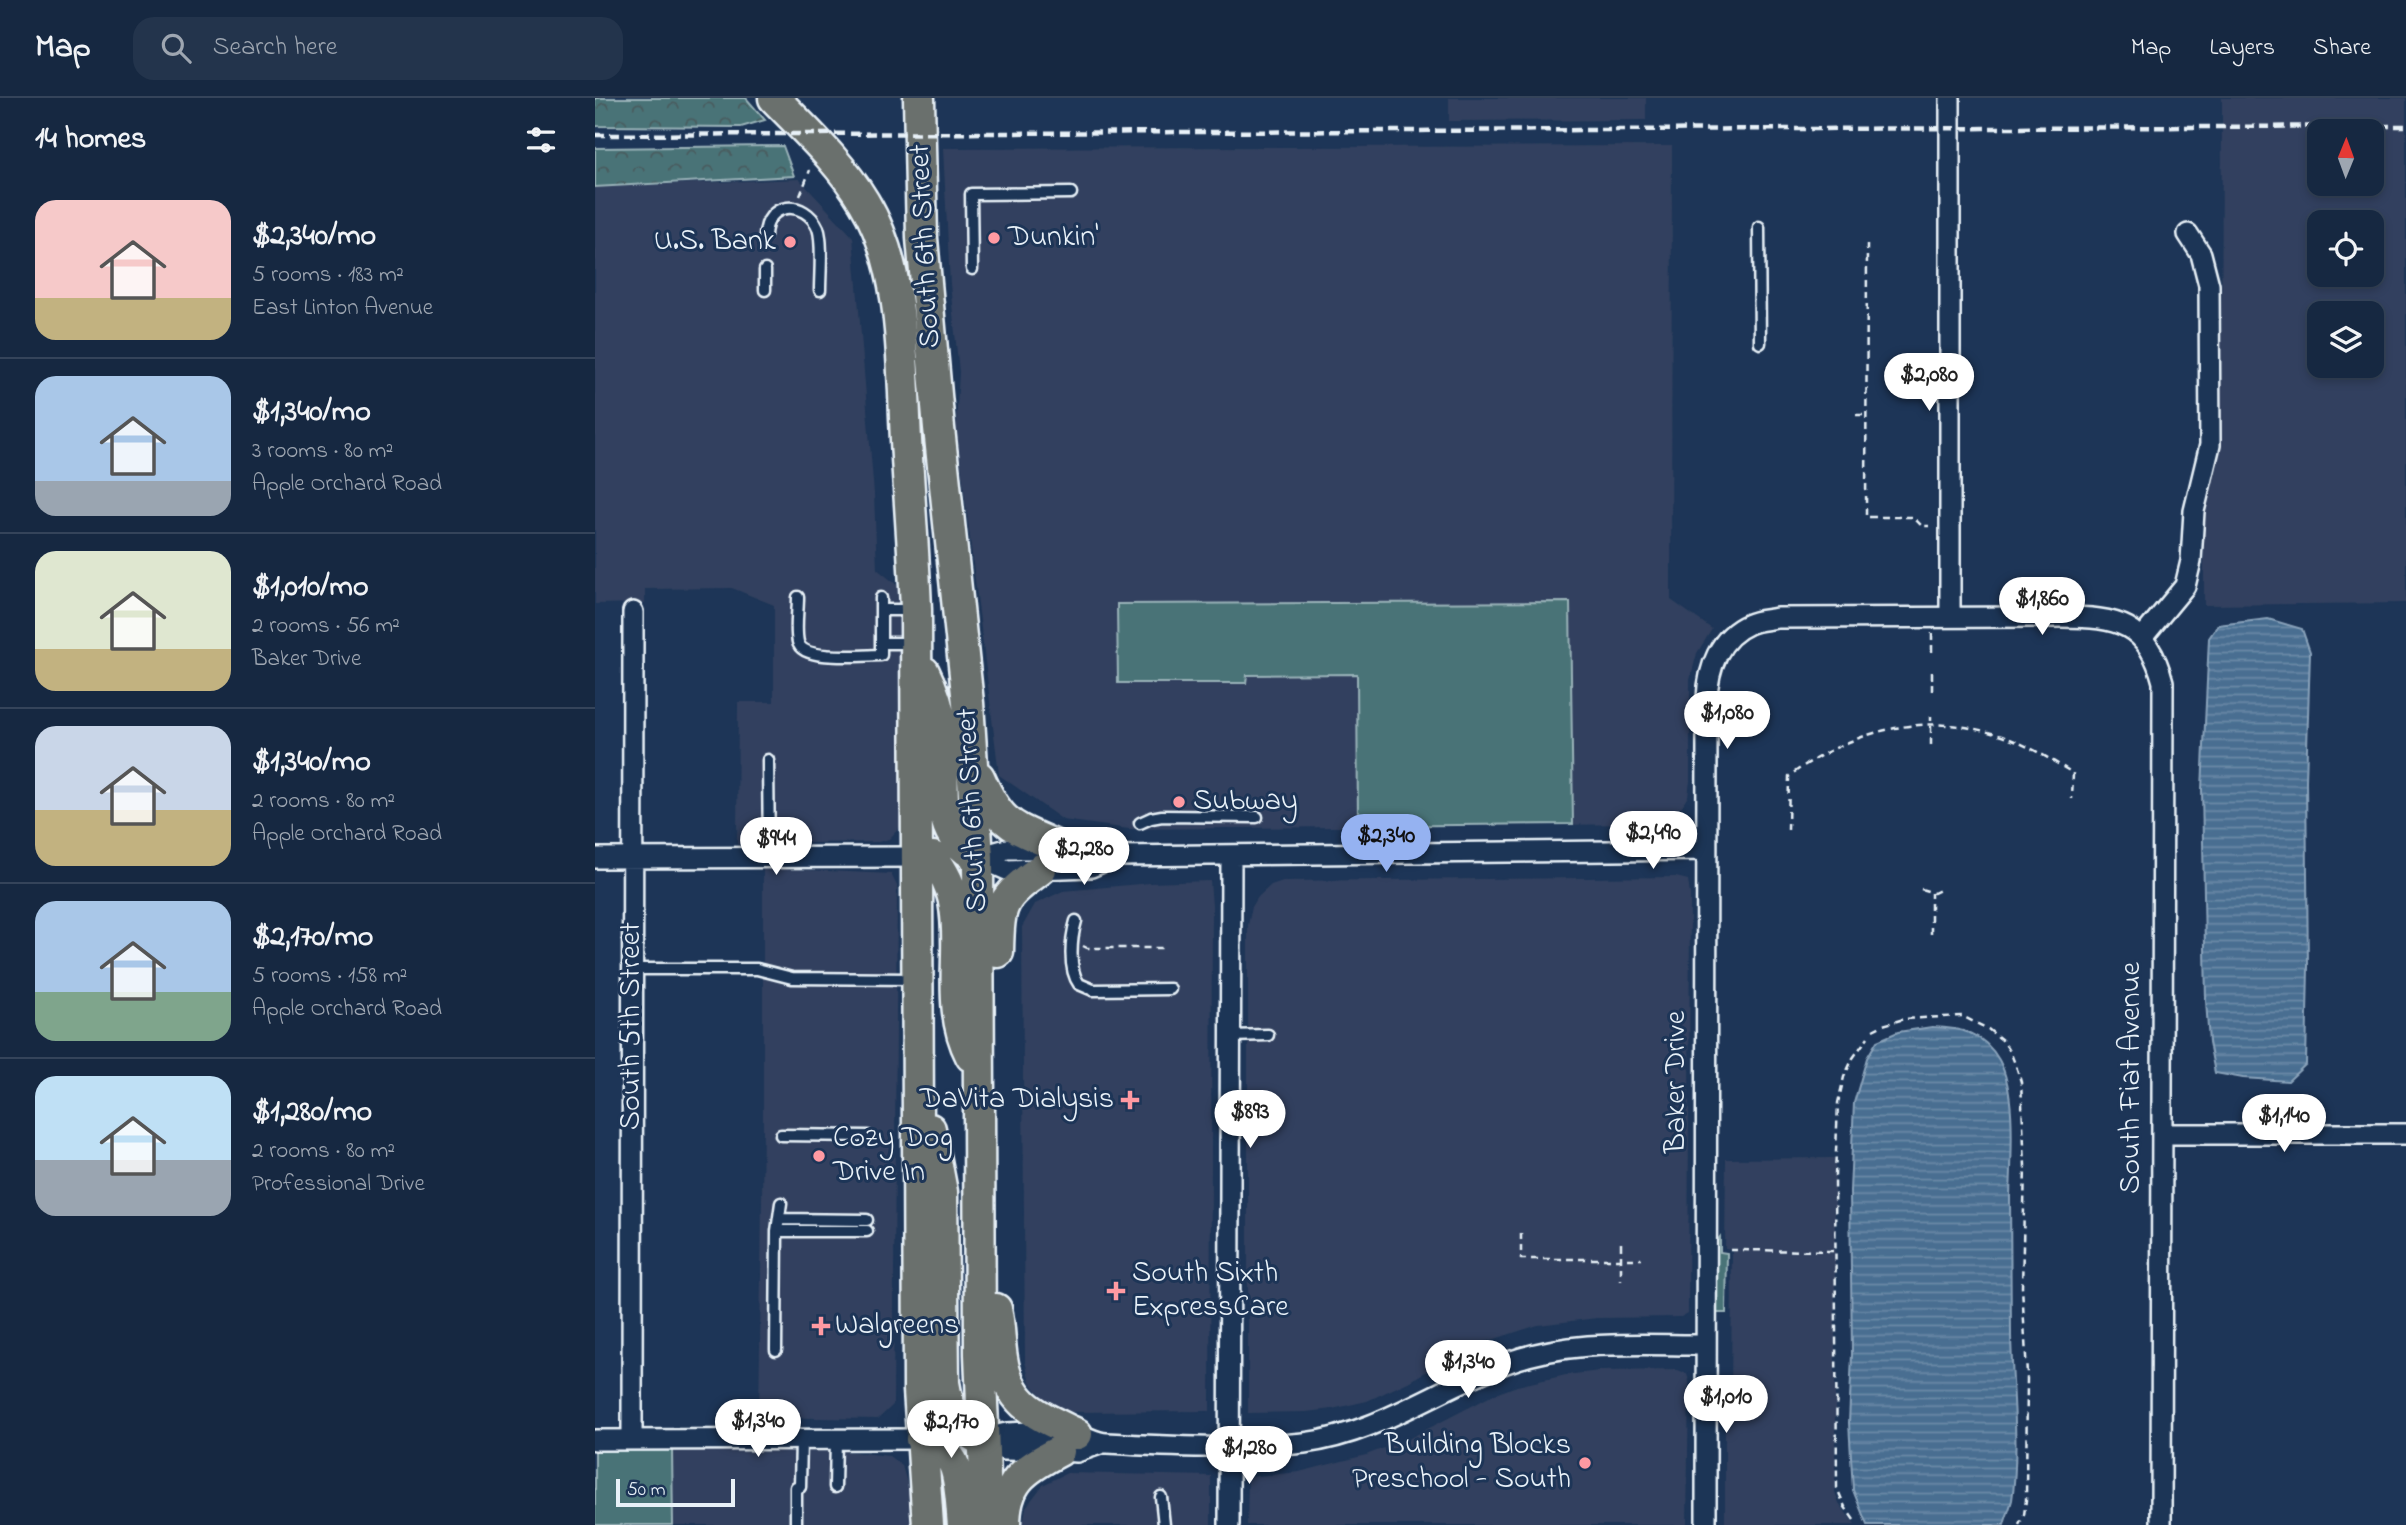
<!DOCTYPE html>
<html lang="en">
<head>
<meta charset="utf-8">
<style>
	body { margin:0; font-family:"Indie Flower",sans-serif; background:#23344c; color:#f1f3f6; height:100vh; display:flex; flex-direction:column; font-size:26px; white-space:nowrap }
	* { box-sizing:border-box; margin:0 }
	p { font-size:23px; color:#9ea6b1 }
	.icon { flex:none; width:38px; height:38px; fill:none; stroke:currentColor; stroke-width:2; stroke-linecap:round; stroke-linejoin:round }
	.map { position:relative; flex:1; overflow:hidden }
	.drawer { display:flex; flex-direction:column; background:#162841; width:595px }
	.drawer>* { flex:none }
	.needle { width:46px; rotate:1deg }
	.tools { position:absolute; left:1712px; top:21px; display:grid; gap:14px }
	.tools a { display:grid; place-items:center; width:77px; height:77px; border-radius:14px; background:#162841; box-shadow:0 4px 10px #0003,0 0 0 2px #35445a; font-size:35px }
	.scale { position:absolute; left:21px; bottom:18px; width:119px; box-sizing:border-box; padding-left:7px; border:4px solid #e8f1f8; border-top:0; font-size:19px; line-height:24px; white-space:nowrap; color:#e8f1f8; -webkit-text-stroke:5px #1d3557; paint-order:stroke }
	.price { position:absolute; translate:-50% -60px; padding:0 16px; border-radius:24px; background:#fff; color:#222; font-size:23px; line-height:46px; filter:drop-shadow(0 2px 4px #0008) }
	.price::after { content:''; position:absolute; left:50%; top:42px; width:21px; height:16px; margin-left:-10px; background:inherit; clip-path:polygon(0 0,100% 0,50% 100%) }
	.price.on { background:#95b2f1; color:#111 }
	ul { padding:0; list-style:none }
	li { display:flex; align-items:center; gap:21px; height:175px; padding:0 35px }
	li+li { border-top:2px solid #35445a }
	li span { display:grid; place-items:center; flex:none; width:196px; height:140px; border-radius:21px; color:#555 }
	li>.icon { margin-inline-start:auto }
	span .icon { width:84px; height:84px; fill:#fffc; stroke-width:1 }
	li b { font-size:30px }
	h2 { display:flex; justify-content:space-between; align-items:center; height:84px; padding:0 35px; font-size:30px }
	header { display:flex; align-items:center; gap:42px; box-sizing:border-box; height:98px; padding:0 35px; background:#162841; border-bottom:2px solid #35445a }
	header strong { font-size:33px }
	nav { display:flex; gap:38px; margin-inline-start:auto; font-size:24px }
	.search { width:490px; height:63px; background:#23344c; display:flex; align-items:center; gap:18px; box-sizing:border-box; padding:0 24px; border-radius:21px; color:#9ea6b1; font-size:26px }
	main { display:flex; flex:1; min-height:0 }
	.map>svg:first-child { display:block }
</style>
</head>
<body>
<header>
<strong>Map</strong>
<div class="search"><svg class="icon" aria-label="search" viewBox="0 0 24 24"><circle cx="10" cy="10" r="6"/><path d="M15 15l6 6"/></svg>Search here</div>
<nav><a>Map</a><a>Layers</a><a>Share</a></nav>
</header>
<main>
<section class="drawer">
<h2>14 homes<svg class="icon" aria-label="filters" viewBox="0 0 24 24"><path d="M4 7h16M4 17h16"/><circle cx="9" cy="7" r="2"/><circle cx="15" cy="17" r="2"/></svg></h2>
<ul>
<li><span style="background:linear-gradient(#f6c9c9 70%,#c2b280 0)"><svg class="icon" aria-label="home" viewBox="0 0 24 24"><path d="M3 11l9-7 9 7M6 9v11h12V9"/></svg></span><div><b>$2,340/mo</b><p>5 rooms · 183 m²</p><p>East Linton Avenue</p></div></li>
<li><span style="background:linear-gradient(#a9c7e8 75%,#9aa5b1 0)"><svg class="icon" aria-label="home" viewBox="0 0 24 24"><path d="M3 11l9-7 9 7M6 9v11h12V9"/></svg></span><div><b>$1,340/mo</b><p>3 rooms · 80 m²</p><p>Apple Orchard Road</p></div></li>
<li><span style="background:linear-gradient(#dfe7d0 70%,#c2b280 0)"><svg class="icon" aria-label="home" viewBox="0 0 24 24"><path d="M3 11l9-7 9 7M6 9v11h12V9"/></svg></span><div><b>$1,010/mo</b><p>2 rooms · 56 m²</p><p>Baker Drive</p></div></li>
<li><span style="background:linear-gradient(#c9d6e8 60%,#c2b280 0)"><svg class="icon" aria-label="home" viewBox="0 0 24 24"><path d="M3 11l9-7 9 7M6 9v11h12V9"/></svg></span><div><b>$1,340/mo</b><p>2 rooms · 80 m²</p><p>Apple Orchard Road</p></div></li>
<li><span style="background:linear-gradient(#a9c7e8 65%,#7fa58c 0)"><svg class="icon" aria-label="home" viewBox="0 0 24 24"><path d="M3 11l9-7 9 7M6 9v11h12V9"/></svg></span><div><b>$2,170/mo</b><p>5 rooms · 158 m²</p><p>Apple Orchard Road</p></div></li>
<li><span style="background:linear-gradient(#bfe0f5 60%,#9aa5b1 0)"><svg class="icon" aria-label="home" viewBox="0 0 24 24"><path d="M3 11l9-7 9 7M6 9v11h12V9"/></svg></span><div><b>$1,280/mo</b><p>2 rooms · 80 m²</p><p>Professional Drive</p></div></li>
</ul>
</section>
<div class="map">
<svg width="1811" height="1427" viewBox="0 0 1811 1427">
	<defs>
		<pattern id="forest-crowns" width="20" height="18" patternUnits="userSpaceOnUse" patternTransform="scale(1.75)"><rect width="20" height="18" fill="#4a7377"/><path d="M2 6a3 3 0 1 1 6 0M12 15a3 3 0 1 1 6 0" fill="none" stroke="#485b5e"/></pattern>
		<pattern id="water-rules" width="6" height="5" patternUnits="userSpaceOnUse" patternTransform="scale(1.75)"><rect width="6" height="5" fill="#496e91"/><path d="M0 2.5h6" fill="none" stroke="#6c8aa7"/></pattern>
	</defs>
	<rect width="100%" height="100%" fill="#1d3557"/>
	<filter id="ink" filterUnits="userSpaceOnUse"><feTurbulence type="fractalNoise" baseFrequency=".0143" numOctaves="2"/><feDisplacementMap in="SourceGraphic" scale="14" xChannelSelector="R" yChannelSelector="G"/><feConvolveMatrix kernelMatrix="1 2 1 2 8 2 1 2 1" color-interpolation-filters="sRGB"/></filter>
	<g filter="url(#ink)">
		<path fill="#32415e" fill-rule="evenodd" d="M854,0H1051V22L854,23Z
			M1627,0H1811V505L1609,507V418L1626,350ZM1724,33H1776V86H1724ZM1724,124H1776V177H1724ZM1724,215H1776V268H1724Z
			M1077,48L1076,502L1117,531L1102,555L1095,582V683L1093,698L1087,708L1066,723L1054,726L534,731L468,722L404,677L361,327L364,274L355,186L348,50Z
			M204,81L258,139L279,396L282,471L302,487L306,495L307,727L294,741L283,744L142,746L143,604H179V507L137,490L50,491V505L0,506V89Z
			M168,770L296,776L302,788L298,1307L283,1321L164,1319L168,1030Z
			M1081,779L1093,782L1095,797L1093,1215L1086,1219L1002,1220L943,1227L875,1249L813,1284L772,1303L737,1311L711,1314L653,1315V827L657,809L663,799L676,787L688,783Z
			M615,783L617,808L615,1313L471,1314L446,1298L435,1284L430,1263L427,829L440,806L468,793L555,785Z
			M1240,1060V1394L1244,1405L1260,1427H1130V1327L1136,1326V1316L1137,1152L1130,1151L1131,1061Z
			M1083,1272L1092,1276L1094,1283L1092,1427H652L653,1379L704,1374L771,1357L813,1341L900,1296L922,1288L971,1277L1005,1273Z
			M180,1350L229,1351L294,1358L307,1368L316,1398L315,1427H78L77,1351Z
			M472,1375L616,1378V1427H428L431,1409L448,1387Z"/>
		<path fill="#4a7377" stroke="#99b2b8" stroke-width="2" d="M975,504L978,726L763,728L762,576L652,577L651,585H523L522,506Z
			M1125,1139V1154L1132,1155L1131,1215H1122V1143Z
			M0,1351H77L78,1427H0Z"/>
		<path fill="url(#forest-crowns)" stroke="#99b2b8" stroke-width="2" d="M0,0H151L170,22L146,29L0,28Z
			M188,48L199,78L0,89V50Z"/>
		<path fill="url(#water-rules)" stroke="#89a2ba" stroke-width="2" d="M1673,521L1707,531L1715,554L1711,683L1713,869L1711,966L1693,983L1648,980L1620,975L1614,944L1611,903L1607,691L1614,540L1623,527Z
			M1337,929C1366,930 1388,934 1404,962C1422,995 1416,1061 1415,1099C1415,1145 1416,1191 1416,1237C1417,1290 1425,1349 1417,1402C1415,1410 1411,1419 1409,1427H1272L1258,1392L1254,1325L1257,1256L1255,1093L1259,1005L1272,960L1282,943L1303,934Z"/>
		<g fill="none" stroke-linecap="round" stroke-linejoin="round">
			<g stroke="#e8f1f8" stroke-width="15">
				<path id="lane" d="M1164,129L1165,245
					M170,138C171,103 210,101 223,130C228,144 225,176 225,192
					M377,171L376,96L476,95
					M170,172V192
					M203,499C203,513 200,531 203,544C207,564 269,557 286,557V500
					M286,512H317
					M286,545H317
					M173,662L174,759
					M545,725L556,720L567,718L662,719
					M481,823C476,840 473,871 484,886L498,892L575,891
					M37,871H162L197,880L318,881
					M635,938L673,937
					M186,1037L273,1038
					M184,1121L272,1122
					M182,1133H272
					M181,1252L182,1133L186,1105
					M201,1389V1427
					M205,1389L206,1341
					M240,1389L241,1341
					M566,1399L569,1427"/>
			</g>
			<g stroke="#e8f1f8" stroke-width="24">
				<path id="street" d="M1355,519V0
					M1547,540L1590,488L1596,463L1599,413L1615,347L1614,187L1606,156L1593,136
					M373,759H383L412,751H497L521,758L1111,752
					M383,759L412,772L496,769L521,758
					M0,760L332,759
					M1567,1036H1811
					M0,1342L335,1341
					M37,1342L38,514
					M382,1343L409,1352L464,1353L482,1354L508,1345
					M387,1343C395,1340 404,1336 413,1335C429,1334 466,1333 482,1336C492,1338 501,1345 512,1345C577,1349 645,1352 709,1345C782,1336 843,1290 911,1265C975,1241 1044,1247 1111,1247
					M634,1427L636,757
					M1111,1427L1112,601C1113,570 1124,539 1154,526C1162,522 1173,522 1182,520L1467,519C1522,519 1553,525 1568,584L1566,1427"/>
			</g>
			<g stroke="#e8f1f8" stroke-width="35">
				<path id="primary" d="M179,0C211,33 245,64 269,104C310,171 307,267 311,342C314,399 319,455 321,512L324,1292L333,1427
					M324,0L327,140L344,330L373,605L383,759L385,1256L392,1427
					M329,574C338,592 344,610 347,631C353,675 332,735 383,759
					M384,679C407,732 419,728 467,751
					M338,759C348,773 356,787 359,803C369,855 350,908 376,958
					M403,854C404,804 406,801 446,771
					M335,1031L347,1094L349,1285C354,1315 361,1328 387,1343
					M401,1211C405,1227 404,1243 407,1260C414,1308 443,1317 482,1336
					M326,1341C336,1347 347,1351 355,1360C366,1373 366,1410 368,1427
					M410,1427C410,1384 428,1372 464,1353"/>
			</g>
			<path stroke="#e8f1f8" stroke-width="2.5" stroke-dasharray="7 5" stroke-linecap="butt" d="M205,98L215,72
				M1272,146L1271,419H1318L1327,428H1334
				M1261,317H1271
				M1337,535V556
				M1337,593V574
				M1336,647V618
				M1193,732L1194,678C1259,631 1333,611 1412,640C1435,648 1456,662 1478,675L1477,701
				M1326,791L1339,795L1347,791
				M1336,836V795
				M488,848L492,850H571
				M1278,932L1288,927L1309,921L1367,918L1393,931L1407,942L1415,953L1422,971L1426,984L1430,1068L1427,1189L1432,1276L1431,1402L1429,1417L1424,1427
				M926,1135V1161H1047
				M1026,1145V1183
				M1135,1152L1241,1153
				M1259,1422L1250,1409L1242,1390L1240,1077L1243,1005L1249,979L1258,960L1273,939"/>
			<use href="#lane" stroke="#1d3557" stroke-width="10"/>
			<use href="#street" stroke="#1d3557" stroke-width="19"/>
			<use href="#primary" stroke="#6b706d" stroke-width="30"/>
			<path stroke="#e8f1f8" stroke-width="4.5" stroke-dasharray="10 5" stroke-linecap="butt" d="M0,37L1811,28"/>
		</g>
	</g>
	<g fill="#ff9aa2" stroke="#1d3557" stroke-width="2.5">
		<circle cx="399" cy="140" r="7"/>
		<circle cx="195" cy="144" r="7"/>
		<circle cx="584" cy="704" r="7"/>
		<path d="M531.5 991.5h7v7h7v7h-7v7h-7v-7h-7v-7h7z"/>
		<circle cx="224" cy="1058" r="7"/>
		<path d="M517.5 1182.5h7v7h7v7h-7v7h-7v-7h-7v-7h7z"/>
		<path d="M222.5 1217.5h7v7h7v7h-7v7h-7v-7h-7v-7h7z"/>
		<circle cx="990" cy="1365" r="7"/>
	</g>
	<g text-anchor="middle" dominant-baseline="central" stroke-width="6" stroke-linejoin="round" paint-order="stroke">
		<g font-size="30" fill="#e8f1f8" stroke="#1d3557" text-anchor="start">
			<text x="413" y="140">Dunkin'</text>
			<text x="181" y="144" text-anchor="end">U.S. Bank</text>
			<text x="598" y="704">Subway</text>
			<text x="519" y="1002" text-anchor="end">DaVita Dialysis</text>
			<text x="238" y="1041">Cozy Dog<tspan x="238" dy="34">Drive In</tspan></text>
			<text x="537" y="1176">South Sixth<tspan x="537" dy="34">ExpressCare</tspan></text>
			<text x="240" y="1228">Walgreens</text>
			<text x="976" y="1348" text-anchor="end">Building Blocks<tspan x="976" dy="34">Preschool - South</tspan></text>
		</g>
		<g font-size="30" fill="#e8f1f8" stroke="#1d3557">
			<text transform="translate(331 148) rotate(-93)">South 6th Street</text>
			<text transform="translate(378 712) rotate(-93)">South 6th Street</text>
			<text transform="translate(37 928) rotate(-90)">South 5th Street</text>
			<text transform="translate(1537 980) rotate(-90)">South Fiat Avenue</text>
			<text transform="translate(1082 984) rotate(-90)">Baker Drive</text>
		</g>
	</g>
</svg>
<div class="tools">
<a><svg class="needle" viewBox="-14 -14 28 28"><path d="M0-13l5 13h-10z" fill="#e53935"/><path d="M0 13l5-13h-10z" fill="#9ea6b1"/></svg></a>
<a><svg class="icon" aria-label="locate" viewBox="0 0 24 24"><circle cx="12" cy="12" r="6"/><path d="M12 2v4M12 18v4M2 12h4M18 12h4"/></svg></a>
<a><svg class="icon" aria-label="layers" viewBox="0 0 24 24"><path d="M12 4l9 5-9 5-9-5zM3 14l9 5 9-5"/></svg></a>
</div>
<div class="scale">50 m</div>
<b class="price" style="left:1334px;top:315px">$2,080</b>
<b class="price" style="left:1447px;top:539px">$1,860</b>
<b class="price" style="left:1132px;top:653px">$1,080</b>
<b class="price" style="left:1058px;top:773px">$2,490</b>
<b class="price on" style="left:791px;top:776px">$2,340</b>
<b class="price" style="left:181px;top:779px">$944</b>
<b class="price" style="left:489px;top:789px">$2,280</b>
<b class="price" style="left:655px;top:1052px">$893</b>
<b class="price" style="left:1689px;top:1056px">$1,140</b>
<b class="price" style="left:873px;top:1302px">$1,340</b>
<b class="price" style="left:1131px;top:1337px">$1,010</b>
<b class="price" style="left:163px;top:1361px">$1,340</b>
<b class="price" style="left:356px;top:1362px">$2,170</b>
<b class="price" style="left:654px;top:1388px">$1,280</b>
</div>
</main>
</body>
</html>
